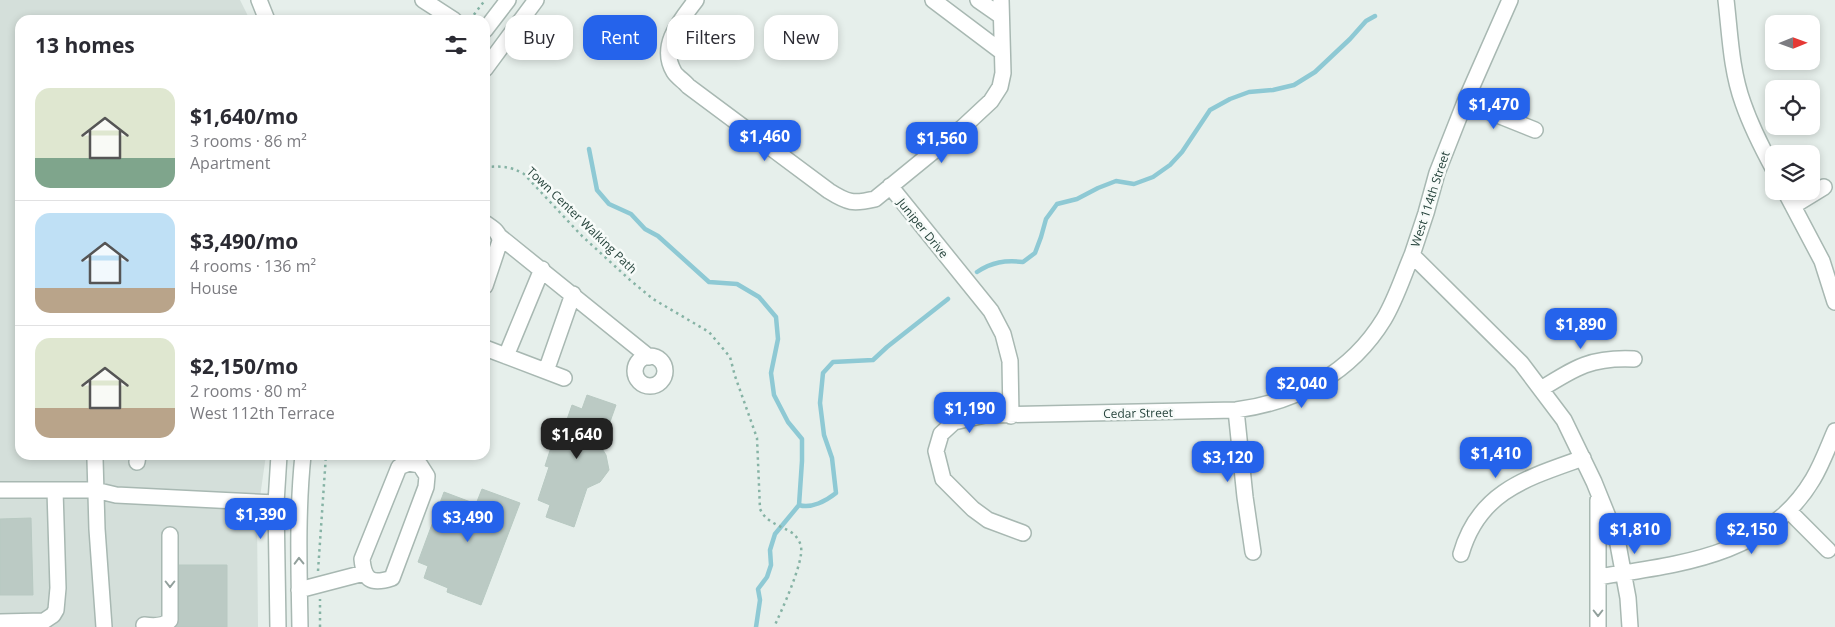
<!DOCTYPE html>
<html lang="en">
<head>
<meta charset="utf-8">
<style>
	body { margin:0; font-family:"Open Sans",sans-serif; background:#f2f2f3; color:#2b2b33; height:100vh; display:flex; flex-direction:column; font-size:19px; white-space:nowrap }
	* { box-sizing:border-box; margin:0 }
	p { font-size:16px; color:#7c7c81 }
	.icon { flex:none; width:28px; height:28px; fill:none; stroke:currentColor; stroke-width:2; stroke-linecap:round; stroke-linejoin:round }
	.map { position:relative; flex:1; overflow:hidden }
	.details { position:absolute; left:15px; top:15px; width:475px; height:445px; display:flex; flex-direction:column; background:#fff; border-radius:15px; box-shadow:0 2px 8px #0003 }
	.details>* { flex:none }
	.top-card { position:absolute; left:505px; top:15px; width:475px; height:45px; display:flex; gap:10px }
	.needle { width:32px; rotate:89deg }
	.fabs { position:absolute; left:1765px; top:15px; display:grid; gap:10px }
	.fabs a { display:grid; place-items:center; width:55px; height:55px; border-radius:10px; background:#fff; box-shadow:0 2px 8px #0003; font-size:25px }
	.price { position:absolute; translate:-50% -42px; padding:0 11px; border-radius:10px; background:#2563eb; color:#fff; font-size:16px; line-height:32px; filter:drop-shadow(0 1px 2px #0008) }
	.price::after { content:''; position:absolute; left:50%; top:30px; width:15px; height:11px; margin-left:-8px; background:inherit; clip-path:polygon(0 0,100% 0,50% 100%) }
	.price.selected { background:#222; color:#fff }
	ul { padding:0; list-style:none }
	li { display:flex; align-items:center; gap:15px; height:125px; padding:0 20px }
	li+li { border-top:1px solid #e1e1e2 }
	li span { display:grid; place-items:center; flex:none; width:140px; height:100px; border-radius:15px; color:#555 }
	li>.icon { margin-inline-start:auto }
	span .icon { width:60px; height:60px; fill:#fffc; stroke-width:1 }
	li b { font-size:21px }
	h2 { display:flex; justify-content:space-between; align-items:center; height:60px; padding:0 20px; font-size:21px }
	.chip { padding:0 18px; border-radius:15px; background:#fff; box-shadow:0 2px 8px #0003; font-size:18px; line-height:45px }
	.chip.selected { background:#2563eb; color:#fff }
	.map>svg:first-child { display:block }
</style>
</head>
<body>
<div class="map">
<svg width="1835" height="627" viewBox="0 0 1835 627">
	<rect width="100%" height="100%" fill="#e6efeb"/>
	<path fill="#d4dfda" d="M0,0H240L250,20H20V455H266L257,518L258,627H0Z"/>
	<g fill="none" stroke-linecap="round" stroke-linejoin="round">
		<path stroke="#8ec9d4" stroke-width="4.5" d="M589,149L597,190L609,204L631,214L645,229L658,236L709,282L737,284L759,297L776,317L778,339L771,373L774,395L788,422L802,439V461L799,505L775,534L770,550L771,565L767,577L758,589L760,600L756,627
			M977,272C992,262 1005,260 1023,262L1035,253L1041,237L1046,219L1057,204L1077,199L1098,188L1116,181L1134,184L1153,177L1170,165L1182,152L1210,110L1230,99L1249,92L1273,90L1294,85L1315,72L1350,39L1366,21L1375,16
			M799,505C811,509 826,501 836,493L832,458L824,435L820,403L823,373L833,362L873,360L887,347L948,299"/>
	</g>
	<path fill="#bbcac4" stroke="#b8c9c2" d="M587,395L616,405L601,447L606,455L609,470L600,482L587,488L574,527L546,517L550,505L538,500L549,467L545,466L555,435L561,437L572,405L582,409Z
		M482,489L520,503L481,605L447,592L448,588L424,578L428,566L418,562L444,492L476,504Z
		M31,518L33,595H0V519Z
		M179,565H227V627H176L179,620Z"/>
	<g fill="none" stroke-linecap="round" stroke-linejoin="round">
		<g stroke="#a8b8b2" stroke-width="18">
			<path id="minor" d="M259,0L267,20
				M423,0L454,20
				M696,0C681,20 658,45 674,72C677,77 684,81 688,86L829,191C848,203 853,204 875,199L962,128L991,101L1000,87L1003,73L1001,0
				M933,0L1002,52
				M978,0L1001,16
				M1510,0L1465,102L1437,173L1426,213L1412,255L1521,363L1564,420L1594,482L1617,539L1628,598L1630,627
				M1726,0C1730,34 1731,70 1743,103C1751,126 1762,148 1774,170
				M485,30L508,0
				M485,69L536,0
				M1465,102L1535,130
				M890,186L991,311L1003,334L1010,361L1011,416
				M1785,191L1822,261L1835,302
				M1793,206L1824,187
				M485,223C492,228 499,231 500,241L485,286
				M499,236L649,357
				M485,348L564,378
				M506,356L542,269
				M635 371a15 15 0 1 1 30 0a15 15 0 1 1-30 0Z
				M546,371L573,294
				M1541,389C1576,367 1592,357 1634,359
				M1236,410L1245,497L1253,552
				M95,459L97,529L104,627
				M137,462L138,455
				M409,463L420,465L427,476L426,487L392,578C371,585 364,580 362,559L399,467Z
				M0,490H95L116,495L276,503
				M1598,500V627
				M1789,511L1828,550
				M1023,533L988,520L973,509L943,479L936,451L941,434L954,422L985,415L1236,410C1297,402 1351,373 1384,319C1396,299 1403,276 1412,255
				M1461,554C1479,491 1527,478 1583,458
				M1598,577C1678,564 1767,557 1813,479C1822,464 1828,447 1835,431
				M299,590L364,573
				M0,622L44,621L53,615L56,610L58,588L55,490
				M144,625C152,626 164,627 170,620V535
				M278,627L276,503L279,455
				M300,627C299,570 297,512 303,455"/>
		</g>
		<path stroke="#86b3a5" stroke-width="2.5" stroke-dasharray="2.5 4" stroke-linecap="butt" d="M470,20L485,0
			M485,167C501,166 510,166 524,174L582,236L630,280L653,299L709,332L730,357L735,376L757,438L760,509C767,524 781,525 794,534C796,536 801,543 801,547C804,562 781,612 774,627
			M318,571L326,455
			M320,627V599"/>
		<use href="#minor" stroke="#fff" stroke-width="15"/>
	</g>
	<defs><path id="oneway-chevron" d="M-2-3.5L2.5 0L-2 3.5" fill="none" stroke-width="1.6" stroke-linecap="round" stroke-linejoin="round" transform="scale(1.25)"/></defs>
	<g stroke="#92a09c">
		<use href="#oneway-chevron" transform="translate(299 561) rotate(-91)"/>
		<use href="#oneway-chevron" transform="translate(170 584) rotate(90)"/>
		<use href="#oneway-chevron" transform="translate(1598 613) rotate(90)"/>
	</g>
	<g text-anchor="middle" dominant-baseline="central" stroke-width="5" stroke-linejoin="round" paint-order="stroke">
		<g font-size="12" fill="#24423a" stroke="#f7fbf9">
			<text transform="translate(1430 199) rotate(-72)">West 114th Street</text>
			<text transform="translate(582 220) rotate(44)">Town Center Walking Path</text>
			<text transform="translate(923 228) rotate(51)">Juniper Drive</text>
			<text transform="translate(1138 413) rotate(-1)">Cedar Street</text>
		</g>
	</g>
</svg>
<div class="fabs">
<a><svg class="needle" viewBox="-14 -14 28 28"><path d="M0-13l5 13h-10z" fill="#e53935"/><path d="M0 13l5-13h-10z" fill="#7c7c81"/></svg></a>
<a><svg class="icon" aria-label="locate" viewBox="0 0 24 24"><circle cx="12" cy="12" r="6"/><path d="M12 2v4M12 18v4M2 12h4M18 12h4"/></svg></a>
<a><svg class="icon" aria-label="layers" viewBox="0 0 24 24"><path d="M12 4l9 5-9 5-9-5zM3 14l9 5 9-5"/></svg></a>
</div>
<b class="price" style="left:1494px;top:130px">$1,470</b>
<b class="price" style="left:765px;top:162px">$1,460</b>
<b class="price" style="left:942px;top:164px">$1,560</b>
<b class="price" style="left:1581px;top:350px">$1,890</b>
<b class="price" style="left:1302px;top:409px">$2,040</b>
<b class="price" style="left:970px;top:434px">$1,190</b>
<b class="price selected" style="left:577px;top:460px">$1,640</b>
<b class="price" style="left:1496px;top:479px">$1,410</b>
<b class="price" style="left:1228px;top:483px">$3,120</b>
<b class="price" style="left:261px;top:540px">$1,390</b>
<b class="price" style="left:468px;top:543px">$3,490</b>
<b class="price" style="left:1635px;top:555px">$1,810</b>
<b class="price" style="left:1752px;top:555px">$2,150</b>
<div class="top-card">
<a class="chip">Buy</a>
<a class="chip selected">Rent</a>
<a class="chip">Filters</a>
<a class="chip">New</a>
</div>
<section class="details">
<h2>13 homes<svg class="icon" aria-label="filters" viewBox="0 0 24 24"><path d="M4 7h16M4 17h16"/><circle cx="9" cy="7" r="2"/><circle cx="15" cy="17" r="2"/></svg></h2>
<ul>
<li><span style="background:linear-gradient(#dfe7d0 70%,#7fa58c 0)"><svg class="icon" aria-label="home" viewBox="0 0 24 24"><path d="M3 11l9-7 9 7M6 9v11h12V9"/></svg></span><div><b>$1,640/mo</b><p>3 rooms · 86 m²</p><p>Apartment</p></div></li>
<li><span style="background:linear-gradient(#bfe0f5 75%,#b9a48a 0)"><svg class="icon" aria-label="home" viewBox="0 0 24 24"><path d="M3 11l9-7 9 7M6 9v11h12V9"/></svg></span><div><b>$3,490/mo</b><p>4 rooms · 136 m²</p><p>House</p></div></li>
<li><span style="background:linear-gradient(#dfe7d0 70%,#b9a48a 0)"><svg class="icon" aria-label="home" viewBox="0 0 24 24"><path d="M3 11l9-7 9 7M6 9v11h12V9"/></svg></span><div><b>$2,150/mo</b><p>2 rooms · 80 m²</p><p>West 112th Terrace</p></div></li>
</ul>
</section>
</div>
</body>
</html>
